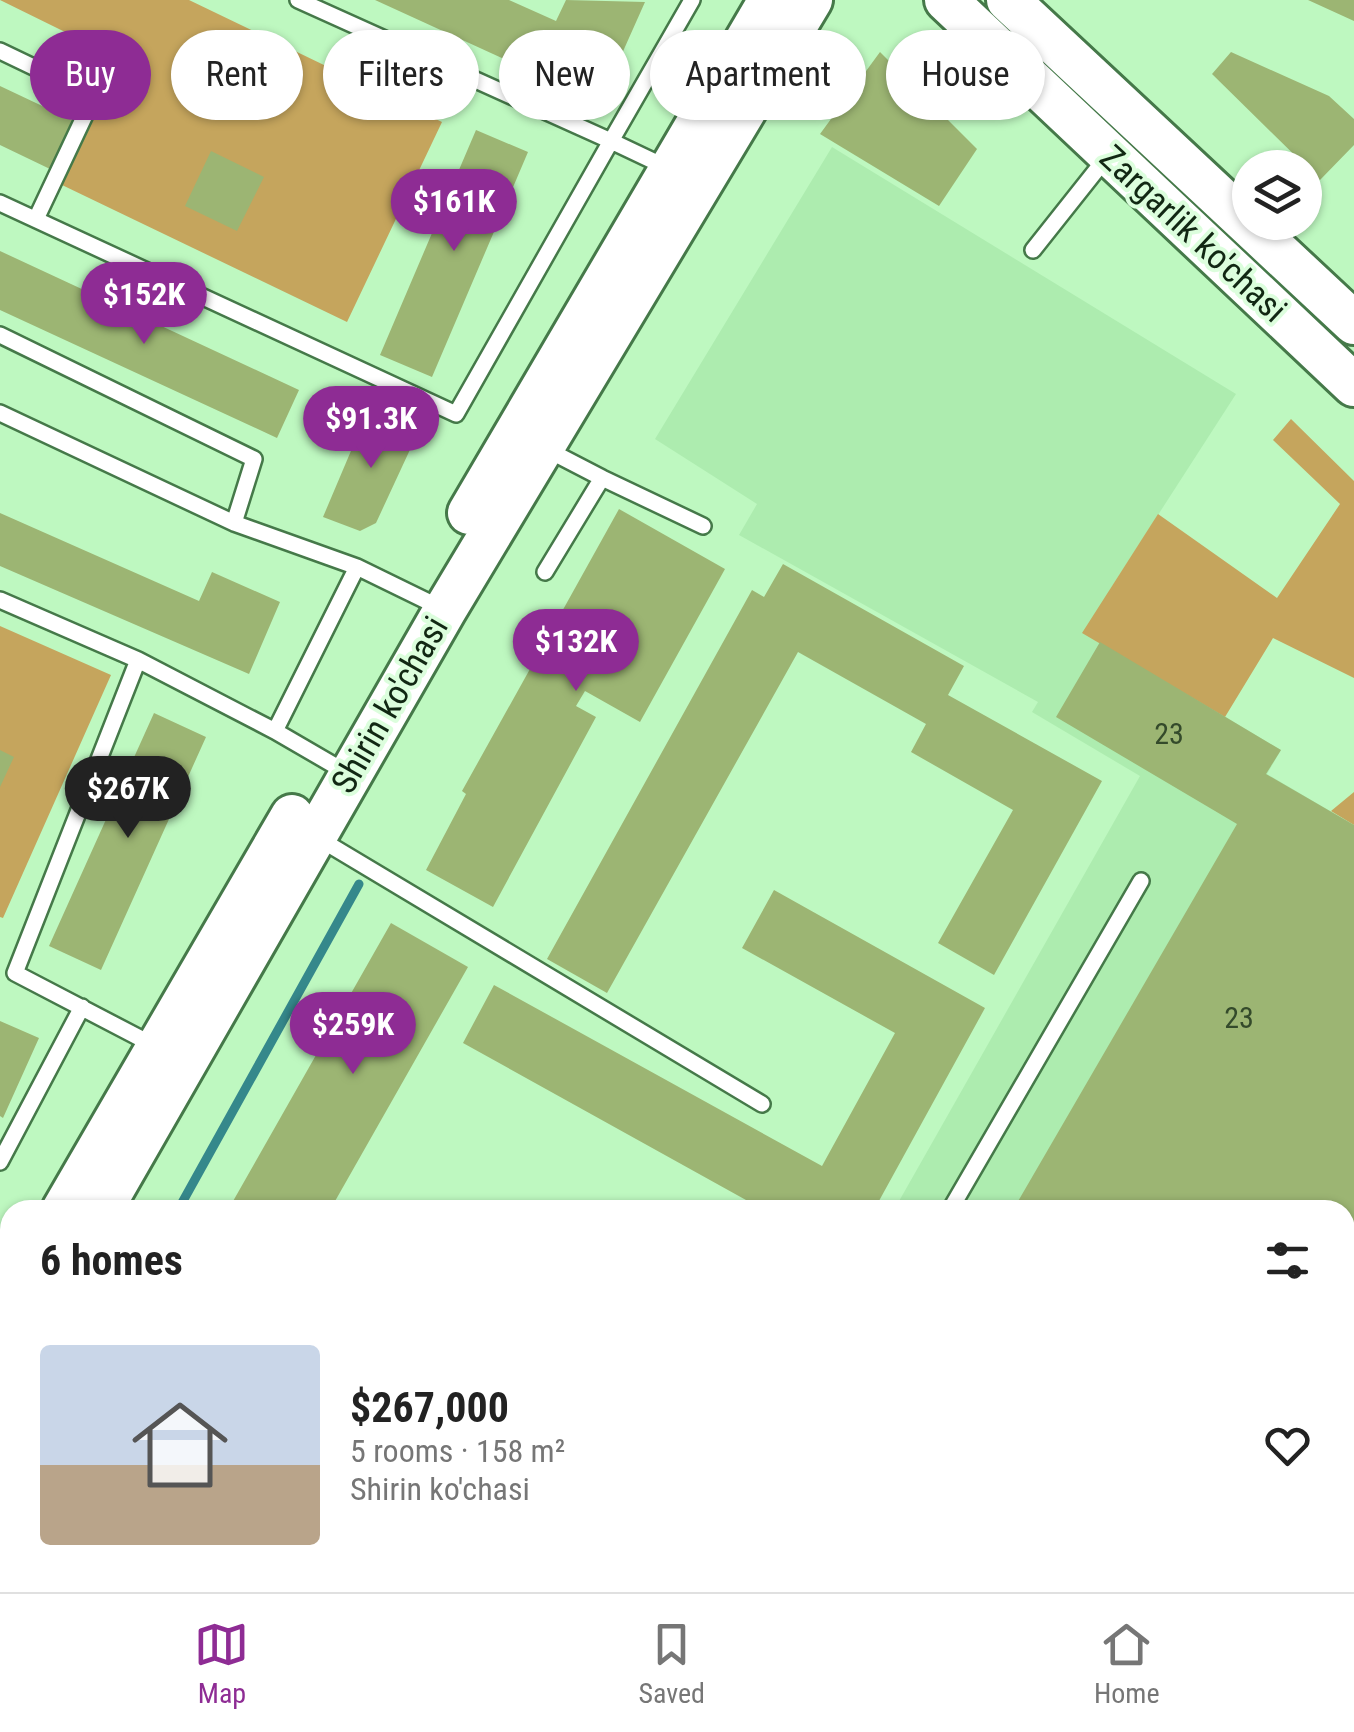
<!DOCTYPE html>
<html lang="en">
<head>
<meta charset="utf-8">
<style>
	body { margin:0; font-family:"Roboto Condensed",sans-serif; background:#f2f2f2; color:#222; height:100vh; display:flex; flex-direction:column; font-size:38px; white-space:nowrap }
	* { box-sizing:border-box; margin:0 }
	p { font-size:32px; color:#767676 }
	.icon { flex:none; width:55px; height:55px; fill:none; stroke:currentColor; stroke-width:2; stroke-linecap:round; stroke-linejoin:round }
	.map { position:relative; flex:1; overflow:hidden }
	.side { position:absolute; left:0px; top:1200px; width:1355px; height:392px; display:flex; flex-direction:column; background:#fff; border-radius:30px 30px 0 0; box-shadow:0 2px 8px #0004 }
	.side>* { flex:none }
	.banner { position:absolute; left:30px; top:30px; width:1295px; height:90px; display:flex; gap:20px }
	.tools { position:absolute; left:1232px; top:150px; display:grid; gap:20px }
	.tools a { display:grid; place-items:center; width:90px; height:90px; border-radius:50%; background:#fff; box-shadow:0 2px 8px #0004; font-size:50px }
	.price { position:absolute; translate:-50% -85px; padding:0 22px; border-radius:35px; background:#8e2c94; color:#fff; font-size:32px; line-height:65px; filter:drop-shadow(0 2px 5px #0008) }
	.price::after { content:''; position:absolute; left:50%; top:60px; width:30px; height:22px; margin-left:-15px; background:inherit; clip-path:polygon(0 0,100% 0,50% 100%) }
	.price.current { background:#222; color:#fff }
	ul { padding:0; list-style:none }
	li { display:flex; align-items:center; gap:30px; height:250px; padding:0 40px }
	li+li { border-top:2px solid #e0e0e0 }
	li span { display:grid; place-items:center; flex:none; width:280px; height:200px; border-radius:10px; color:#555 }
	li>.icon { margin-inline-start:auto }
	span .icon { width:120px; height:120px; fill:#fffc; stroke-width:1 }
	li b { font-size:42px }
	h2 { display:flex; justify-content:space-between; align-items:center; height:120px; padding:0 40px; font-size:42px }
	.pill { padding:0 35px; border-radius:45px; background:#fff; box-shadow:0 2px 8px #0004; font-size:35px; line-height:90px }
	.pill.current { background:#8e2c94; color:#fff }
	.tab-bar { display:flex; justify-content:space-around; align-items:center; height:140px; border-top:2px solid #e0e0e0; background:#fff; font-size:28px; color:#767676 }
	.tab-bar a { display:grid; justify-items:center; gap:5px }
	.tab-bar .current { color:#8e2c94 }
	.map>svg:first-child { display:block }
</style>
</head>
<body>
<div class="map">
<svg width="1354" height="1592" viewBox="0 0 1354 1592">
	<rect width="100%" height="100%" fill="#bef8c0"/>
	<path fill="#adecaf" d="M832,147L1236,394L1109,591L1100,642L1281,750L1267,774L1354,825V1592H677L683,1582H1345V1210H894L1140,776L1032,712L1038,702L739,535L757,504L655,439Z"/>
	<path fill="#c5a55d" d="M0,0H189L442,122L347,322L62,185L122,60Z
		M1291,419L1354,481V678L1273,638L1225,717L1082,633L1158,514L1277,598L1340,504L1273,440Z
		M0,626L111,675L3,918L0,917Z
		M1354,792V825L1331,811Z"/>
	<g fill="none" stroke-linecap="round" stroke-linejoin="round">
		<path stroke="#35888b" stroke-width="9" d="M178,1210L359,884"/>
	</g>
	<path fill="#9cb573" d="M375,0H509L556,21L566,0L645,2L600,103Z
		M1308,0H1354V21Z
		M880,52L977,149L939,206L820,134Z
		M1231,52L1329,96L1354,119V145L1320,180L1212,74Z
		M0,86L72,120L50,169L0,145Z
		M476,130L528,152L432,377L380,355Z
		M211,151L264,177L237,231L185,206Z
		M0,251L299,390L277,438L0,310Z
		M370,406L408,422L414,441L376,523L360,531L323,517Z
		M619,509L725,569L640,722L585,691L576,706L596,717L493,907L426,870L466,794L462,791Z
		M0,513L199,601L212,572L280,602L249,674L0,566Z
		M783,564L964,666L948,695L1102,781L994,975L938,943L1013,810L911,752L926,724L798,652L607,993L547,959L752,590L764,597Z
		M1100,642L1281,750L1266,774L1354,825V1312L1345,1328V1210H1013L1237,824L1056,717Z
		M154,713L206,737L101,970L49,946Z
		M0,750L14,757L0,787Z
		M774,890L985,1008L874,1210H764L463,1043L494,985L822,1166L895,1033L742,948Z
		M391,923L468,967L330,1210H228Z
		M0,1021L39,1038L3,1118L0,1116Z
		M1354,1471V1592H1283L1289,1582H1345V1486Z
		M822,1582H1197L1192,1592H817Z"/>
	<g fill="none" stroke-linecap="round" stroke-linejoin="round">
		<g stroke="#457949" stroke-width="20">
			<path id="lane" d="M298,0L611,141L692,0
				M0,51L94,96L36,219
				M0,203L456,414L611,141L670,169
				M1033,250L1106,158
				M0,335L254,459L234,523
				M0,413L234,523L357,567L441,608
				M546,449L602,478
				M545,572L602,478L703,526
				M0,600L138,660L275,731L357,567
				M138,660L15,973L157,1047
				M275,731L349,774
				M318,838L762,1104
				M0,1162L82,1007
				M950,1210L1141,881
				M1345,1435L1354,1419
				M729,1592L734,1582
				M1253,1592L1259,1582"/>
		</g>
		<g stroke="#457949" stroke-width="48">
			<path id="secondary" d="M946,0L1354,385
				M1008,0L1354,323
				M469,513L770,0
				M63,1210L292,816
				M101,1210L445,610L811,0
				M0,1319L10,1302
				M0,1390L10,1372"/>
		</g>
		<use href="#lane" stroke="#fff" stroke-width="15"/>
		<use href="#secondary" stroke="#fff" stroke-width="42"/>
	</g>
	<g text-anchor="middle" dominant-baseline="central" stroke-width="8" stroke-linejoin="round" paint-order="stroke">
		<g font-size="30" fill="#344a2b">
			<text x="1169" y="733">23</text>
			<text x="1239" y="1017">23</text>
		</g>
		<g font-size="35" fill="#112713" stroke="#dcfedd">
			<text transform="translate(1193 234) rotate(43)">Zargarlik ko'chasi</text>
			<text transform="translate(390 705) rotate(-60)">Shirin ko'chasi</text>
		</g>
	</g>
</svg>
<div class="tools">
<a><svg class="icon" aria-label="layers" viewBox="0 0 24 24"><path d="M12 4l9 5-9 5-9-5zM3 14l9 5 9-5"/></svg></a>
</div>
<b class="price" style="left:454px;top:254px">$161K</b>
<b class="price" style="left:144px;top:347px">$152K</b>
<b class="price" style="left:371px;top:471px">$91.3K</b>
<b class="price" style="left:576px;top:694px">$132K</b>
<b class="price current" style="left:128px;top:841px">$267K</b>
<b class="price" style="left:353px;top:1077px">$259K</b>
<div class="banner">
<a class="pill current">Buy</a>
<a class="pill">Rent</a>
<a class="pill">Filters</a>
<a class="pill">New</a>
<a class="pill">Apartment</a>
<a class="pill">House</a>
</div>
<section class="side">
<h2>6 homes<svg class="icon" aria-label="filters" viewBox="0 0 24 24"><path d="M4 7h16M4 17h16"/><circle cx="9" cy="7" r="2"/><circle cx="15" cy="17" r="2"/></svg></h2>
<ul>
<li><span style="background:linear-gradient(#c9d6e8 60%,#b9a48a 0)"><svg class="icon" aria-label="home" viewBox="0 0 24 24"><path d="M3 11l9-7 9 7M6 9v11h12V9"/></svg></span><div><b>$267,000</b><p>5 rooms · 158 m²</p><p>Shirin ko'chasi</p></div><svg class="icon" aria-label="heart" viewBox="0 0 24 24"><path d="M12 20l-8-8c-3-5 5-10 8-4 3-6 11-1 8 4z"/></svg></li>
</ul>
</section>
</div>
<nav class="tab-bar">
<a class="current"><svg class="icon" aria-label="map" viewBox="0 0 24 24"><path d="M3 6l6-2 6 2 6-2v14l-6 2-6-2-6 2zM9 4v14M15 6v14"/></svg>Map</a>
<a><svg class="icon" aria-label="saved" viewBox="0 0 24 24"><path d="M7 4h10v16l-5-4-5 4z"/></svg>Saved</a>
<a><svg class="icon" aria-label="home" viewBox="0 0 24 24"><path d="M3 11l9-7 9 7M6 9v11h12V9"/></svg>Home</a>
</nav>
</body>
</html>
